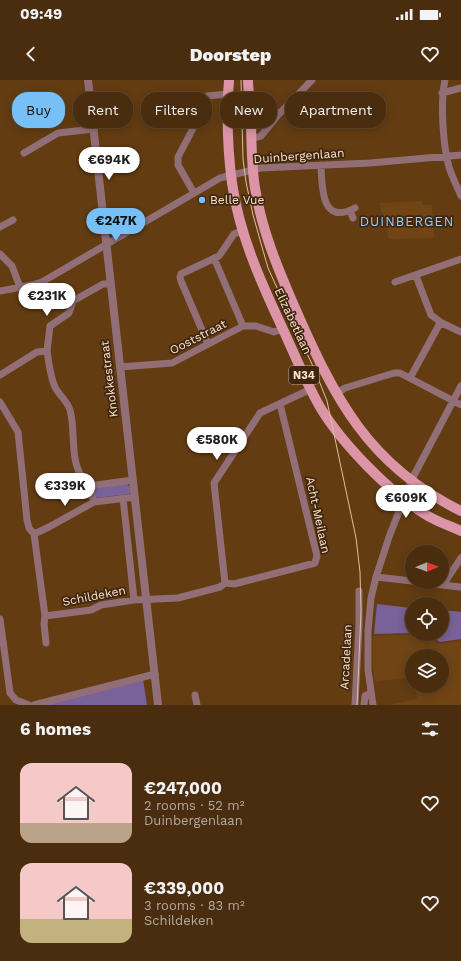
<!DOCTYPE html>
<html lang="en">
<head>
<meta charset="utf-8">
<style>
	body { margin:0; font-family:"Work Sans",sans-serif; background:#513517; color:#f1f3f6; height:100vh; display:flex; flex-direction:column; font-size:15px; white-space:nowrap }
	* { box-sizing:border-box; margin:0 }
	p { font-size:13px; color:#b2a89e }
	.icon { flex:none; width:22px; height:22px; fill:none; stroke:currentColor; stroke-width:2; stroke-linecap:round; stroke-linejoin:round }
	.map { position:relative; height:625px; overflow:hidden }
	.sheet { display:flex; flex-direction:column; background:#4a2d0e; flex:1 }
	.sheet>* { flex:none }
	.guide { position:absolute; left:12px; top:12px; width:437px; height:36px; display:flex; gap:8px }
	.needle { width:26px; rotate:89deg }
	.fabs { position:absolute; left:405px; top:465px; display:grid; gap:8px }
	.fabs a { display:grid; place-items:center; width:44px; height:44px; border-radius:50%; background:#4a2d0e; box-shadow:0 2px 10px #0003,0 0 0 1px #61492e; font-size:20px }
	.price { position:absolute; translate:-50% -34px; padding:0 9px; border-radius:14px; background:#fff; color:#222; font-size:13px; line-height:26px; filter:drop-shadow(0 1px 2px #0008) }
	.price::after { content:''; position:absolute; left:50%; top:24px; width:12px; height:9px; margin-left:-6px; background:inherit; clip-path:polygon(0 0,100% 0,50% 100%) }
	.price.selected { background:#77bff7; color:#111 }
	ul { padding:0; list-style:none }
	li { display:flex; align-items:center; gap:12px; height:100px; padding:0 20px }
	li span { display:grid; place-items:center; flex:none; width:112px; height:80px; border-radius:12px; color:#555 }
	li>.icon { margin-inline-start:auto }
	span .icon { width:48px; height:48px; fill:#fffc; stroke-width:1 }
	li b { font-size:17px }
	h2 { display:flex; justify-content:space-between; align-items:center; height:48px; padding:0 20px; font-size:17px }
	.pill { padding:0 14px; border-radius:16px; background:#4a2d0e; box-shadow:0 2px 10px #0003,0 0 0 1px #61492e; font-size:14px; line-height:36px }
	.pill.selected { background:#77bff7; color:#111 }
	.status { display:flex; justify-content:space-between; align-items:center; height:28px; padding:0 20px; background:#4a2d0e; direction:ltr }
	.status svg { height:11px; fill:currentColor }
	header { display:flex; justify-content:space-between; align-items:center; height:52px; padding:0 20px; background:#4a2d0e; font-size:18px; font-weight:800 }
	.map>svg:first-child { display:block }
</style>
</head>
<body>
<div class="status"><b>09:49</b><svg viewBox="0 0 49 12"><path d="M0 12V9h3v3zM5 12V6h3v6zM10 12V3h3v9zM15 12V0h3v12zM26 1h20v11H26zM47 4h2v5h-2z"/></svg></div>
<header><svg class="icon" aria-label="back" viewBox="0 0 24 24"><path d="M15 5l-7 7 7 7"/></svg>Doorstep<svg class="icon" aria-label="heart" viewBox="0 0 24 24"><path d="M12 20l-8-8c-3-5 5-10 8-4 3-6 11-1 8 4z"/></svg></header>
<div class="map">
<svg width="461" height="625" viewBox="0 0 461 625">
	<rect width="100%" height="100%" fill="#633c12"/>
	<path fill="#704415" d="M422,121L423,125H432L434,158L389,159L379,123Z
		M424,554L438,564L461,561V625H388L417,619L415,606H442V576H412V597L375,602L373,586V556Z"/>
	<path fill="#796199" d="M128,404L131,411L129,414L97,418L95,416L94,408Z
		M377,524L412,528V553L374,554Z
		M442,530L461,532V559L440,562L426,554H442Z
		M143,599L147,625H43Z"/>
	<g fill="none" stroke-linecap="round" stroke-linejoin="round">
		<path stroke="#926f77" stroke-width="7" d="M445,0C440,23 443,65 449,87C452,97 457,106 461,116
			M442,13L461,8
			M251,59L261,56L278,35L312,0
			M24,73L58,53L94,49
			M321,85C322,107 321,146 355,128
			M194,113L178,85V77L200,35L204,21L207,16L228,14
			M350,131L353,138
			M0,147L13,140
			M0,174L12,186L20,207
			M214,178L243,246
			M416,196L431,235L442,243
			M395,202L461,179
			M0,211L32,205L42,202L220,98L261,88L370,83L461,75
			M208,264L181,201L180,197L181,194L219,176L234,154L243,150
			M47,271C49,283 50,296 55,307C59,315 68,322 70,330C77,356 67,385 89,406L133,400
			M120,287L172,283L243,246H256L274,252L283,249
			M0,295L37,272L47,271L50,246L69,233L73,221L103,204H110
			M410,298L439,245L442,243L461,252
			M336,314L345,308L394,293H400L461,325
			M0,322L18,352L27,440L29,448L34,454
			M89,406L94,422
			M123,418L134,520
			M376,497L412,501
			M418,502L443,505L461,478
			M225,503L214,403L260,333L311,309
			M443,505L460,507
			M45,536L91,530L101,525L134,520L178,518L220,507L225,503L234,504L315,483L317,476L280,324
			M0,539L10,613L16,620L29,625
			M46,563L44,544L45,536L34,454L49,447L94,422L135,417
			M195,615L197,625
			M34,625L155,594
			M355,625L359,546V511
			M364,625L365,616L371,613
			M373,625L368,590V551L371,518L376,497L389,457L411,401L461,306"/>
		<path stroke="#926f77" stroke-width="8" d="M88,0L158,625"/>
		<path stroke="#db95a6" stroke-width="10" d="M229,0C229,5 228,10 228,15C227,44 228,74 232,103C239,153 260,200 281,245C294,273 305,301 320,327C342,364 391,414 428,436C438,442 450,446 461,451
			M248,0C248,10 250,20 251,30C251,56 251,83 255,108C262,151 278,189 295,228C335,319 368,385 461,431"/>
		<path stroke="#dfbfa1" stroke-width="1" d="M241,0L243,79L246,102L253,135L268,188L316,293L327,321L356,458L360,492L361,531L357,625"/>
	</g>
	<circle fill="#77bff7" stroke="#3e2711" stroke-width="1.5" cx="202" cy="120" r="4"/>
	<g text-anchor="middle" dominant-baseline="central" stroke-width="3.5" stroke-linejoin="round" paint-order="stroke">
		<rect fill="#3e2711" stroke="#c4a88f" stroke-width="1" x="289" y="286" width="30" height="18" rx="3"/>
		<g font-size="11" font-weight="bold" fill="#fee0c5">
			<text x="304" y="295">N34</text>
		</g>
		<g font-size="12" fill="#fee0c5" stroke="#3e2711">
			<text transform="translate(299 76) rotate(-4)">Duinbergenlaan</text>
			<text transform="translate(293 241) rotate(65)">Elizabetlaan</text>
			<text transform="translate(198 257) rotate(-27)">Ooststraat</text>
			<text transform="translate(109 299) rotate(-97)">Knokkestraat</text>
			<text transform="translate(318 435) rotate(78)">Acht-Meilaan</text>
			<text transform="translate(94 516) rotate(-11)">Schildeken</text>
			<text transform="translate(346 577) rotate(-87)">Arcadelaan</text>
		</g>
		<g font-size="12" fill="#fee0c5" stroke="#3e2711" text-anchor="start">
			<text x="210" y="120">Belle Vue</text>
		</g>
		<g font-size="13" letter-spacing="1" fill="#9bcff8" stroke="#3e2711">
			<text x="407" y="141">DUINBERGEN</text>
		</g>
	</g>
</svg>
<div class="fabs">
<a><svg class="needle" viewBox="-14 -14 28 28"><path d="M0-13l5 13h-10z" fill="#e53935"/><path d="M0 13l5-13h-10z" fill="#b2a89e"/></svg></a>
<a><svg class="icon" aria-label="locate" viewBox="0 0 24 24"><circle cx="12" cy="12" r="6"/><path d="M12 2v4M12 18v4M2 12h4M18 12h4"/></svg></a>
<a><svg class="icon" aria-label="layers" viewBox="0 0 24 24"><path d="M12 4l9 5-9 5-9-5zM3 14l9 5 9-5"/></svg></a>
</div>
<b class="price" style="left:109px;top:101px">€694K</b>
<b class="price selected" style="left:116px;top:162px">€247K</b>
<b class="price" style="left:47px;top:237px">€231K</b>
<b class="price" style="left:217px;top:381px">€580K</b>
<b class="price" style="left:65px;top:427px">€339K</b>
<b class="price" style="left:406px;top:439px">€609K</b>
<div class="guide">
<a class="pill selected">Buy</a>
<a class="pill">Rent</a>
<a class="pill">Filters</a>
<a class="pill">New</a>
<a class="pill">Apartment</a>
</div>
</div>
<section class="sheet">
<h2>6 homes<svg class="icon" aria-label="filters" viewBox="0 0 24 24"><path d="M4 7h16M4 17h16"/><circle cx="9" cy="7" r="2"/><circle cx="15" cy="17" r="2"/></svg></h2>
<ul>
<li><span style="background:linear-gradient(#f6c9c9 75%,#b9a48a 0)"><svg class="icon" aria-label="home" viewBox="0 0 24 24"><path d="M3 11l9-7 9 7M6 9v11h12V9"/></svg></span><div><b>€247,000</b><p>2 rooms · 52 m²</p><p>Duinbergenlaan</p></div><svg class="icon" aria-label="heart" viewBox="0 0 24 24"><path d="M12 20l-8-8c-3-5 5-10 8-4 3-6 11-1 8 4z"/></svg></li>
<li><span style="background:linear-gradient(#f6c9c9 70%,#c2b280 0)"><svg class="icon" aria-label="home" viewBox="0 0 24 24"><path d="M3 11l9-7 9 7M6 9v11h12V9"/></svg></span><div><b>€339,000</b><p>3 rooms · 83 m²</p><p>Schildeken</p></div><svg class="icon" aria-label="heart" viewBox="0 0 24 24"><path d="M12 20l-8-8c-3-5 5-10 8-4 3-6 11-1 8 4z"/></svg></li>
</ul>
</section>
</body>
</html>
